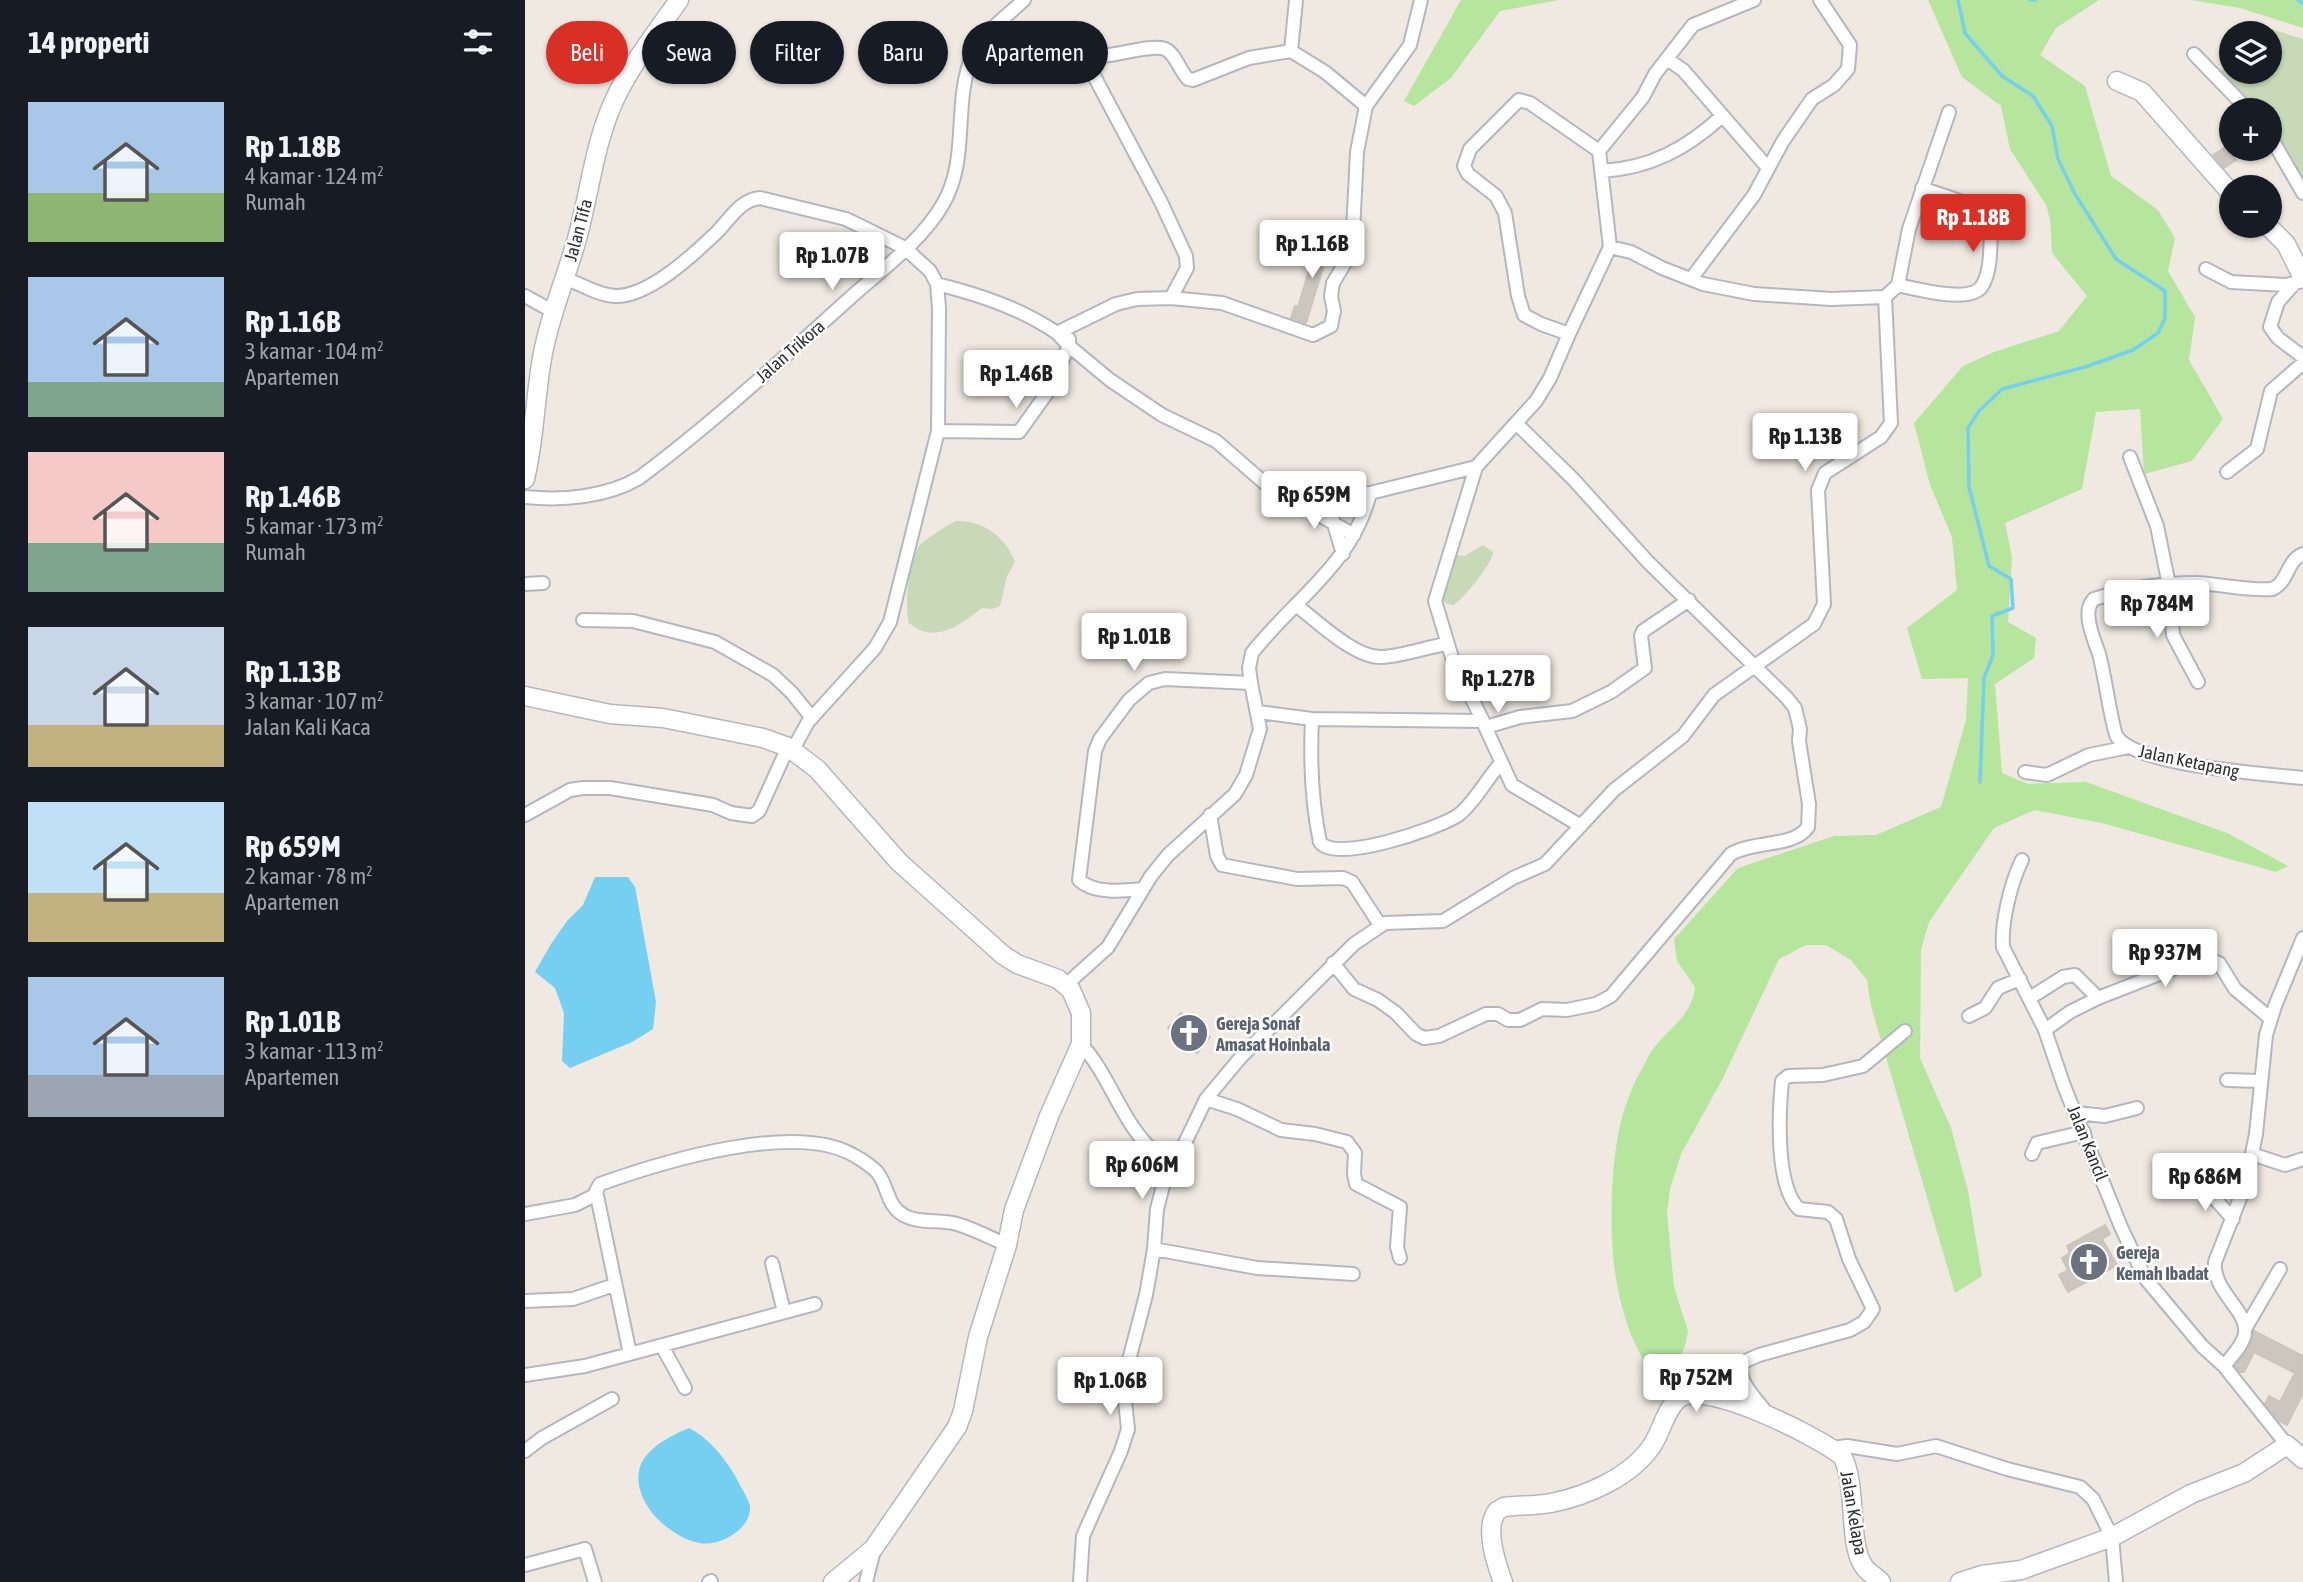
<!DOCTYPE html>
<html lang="id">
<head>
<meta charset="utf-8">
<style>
	body { margin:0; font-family:"Asap Condensed",sans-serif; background:#242831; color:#f1f3f6; height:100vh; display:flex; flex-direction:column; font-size:26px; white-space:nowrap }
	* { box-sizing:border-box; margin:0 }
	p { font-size:23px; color:#9ea1a6 }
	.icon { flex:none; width:38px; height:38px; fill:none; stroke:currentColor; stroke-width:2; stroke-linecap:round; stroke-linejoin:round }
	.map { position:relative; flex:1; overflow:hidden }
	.sheet { display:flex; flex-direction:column; background:#171b24; width:525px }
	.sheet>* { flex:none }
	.hud { position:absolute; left:21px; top:21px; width:665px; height:63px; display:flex; gap:14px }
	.controls { position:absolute; left:1694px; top:21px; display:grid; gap:14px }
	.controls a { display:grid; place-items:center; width:63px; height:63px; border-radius:50%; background:#171b24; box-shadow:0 2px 5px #0004; font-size:35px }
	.price { position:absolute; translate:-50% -60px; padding:0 16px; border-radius:7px; background:#fff; color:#222; font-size:23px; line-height:46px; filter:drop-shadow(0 2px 4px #0008) }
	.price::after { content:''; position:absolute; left:50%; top:42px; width:21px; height:16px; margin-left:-10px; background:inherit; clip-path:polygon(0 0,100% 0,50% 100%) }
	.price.on { background:#d93025; color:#fff }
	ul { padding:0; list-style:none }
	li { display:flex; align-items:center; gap:21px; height:175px; padding:0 28px }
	li span { display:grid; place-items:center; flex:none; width:196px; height:140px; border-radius:0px; color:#555 }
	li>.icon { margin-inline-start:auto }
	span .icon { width:84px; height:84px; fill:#fffc; stroke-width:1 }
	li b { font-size:30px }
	h2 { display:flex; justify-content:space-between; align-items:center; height:84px; padding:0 28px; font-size:30px }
	.tag { padding:0 24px; border-radius:32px; background:#171b24; box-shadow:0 2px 5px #0004; font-size:24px; line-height:63px }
	.tag.on { background:#d93025; color:#fff }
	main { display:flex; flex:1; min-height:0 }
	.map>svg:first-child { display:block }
</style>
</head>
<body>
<main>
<section class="sheet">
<h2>14 properti<svg class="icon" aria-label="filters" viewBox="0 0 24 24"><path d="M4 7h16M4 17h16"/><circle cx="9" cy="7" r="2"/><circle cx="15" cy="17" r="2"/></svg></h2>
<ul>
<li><span style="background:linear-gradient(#a9c7e8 65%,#8fb573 0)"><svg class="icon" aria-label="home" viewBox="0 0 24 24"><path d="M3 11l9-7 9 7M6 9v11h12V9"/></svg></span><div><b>Rp 1.18B</b><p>4 kamar · 124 m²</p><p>Rumah</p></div></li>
<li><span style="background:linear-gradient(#a9c7e8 75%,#7fa58c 0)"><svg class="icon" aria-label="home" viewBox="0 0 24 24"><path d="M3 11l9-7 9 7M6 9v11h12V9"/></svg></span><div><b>Rp 1.16B</b><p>3 kamar · 104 m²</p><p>Apartemen</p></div></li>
<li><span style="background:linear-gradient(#f6c9c9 65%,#7fa58c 0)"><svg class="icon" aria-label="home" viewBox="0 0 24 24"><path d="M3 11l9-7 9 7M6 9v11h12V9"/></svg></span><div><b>Rp 1.46B</b><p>5 kamar · 173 m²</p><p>Rumah</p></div></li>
<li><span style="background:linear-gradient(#c9d6e8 70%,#c2b280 0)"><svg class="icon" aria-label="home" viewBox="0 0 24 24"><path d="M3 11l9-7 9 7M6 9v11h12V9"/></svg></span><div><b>Rp 1.13B</b><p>3 kamar · 107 m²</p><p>Jalan Kali Kaca</p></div></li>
<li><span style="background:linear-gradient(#bfe0f5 65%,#c2b280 0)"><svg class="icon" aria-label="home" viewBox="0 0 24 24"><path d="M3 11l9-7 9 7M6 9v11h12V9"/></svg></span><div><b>Rp 659M</b><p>2 kamar · 78 m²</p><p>Apartemen</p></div></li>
<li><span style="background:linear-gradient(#a9c7e8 70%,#9aa5b1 0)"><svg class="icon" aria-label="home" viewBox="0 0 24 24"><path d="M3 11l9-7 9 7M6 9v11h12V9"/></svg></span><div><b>Rp 1.01B</b><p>3 kamar · 113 m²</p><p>Apartemen</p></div></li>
</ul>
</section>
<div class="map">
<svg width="1778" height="1582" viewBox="0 0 1778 1582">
	<rect width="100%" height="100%" fill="#efe9e1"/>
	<path fill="#b6e59e" d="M936,0H1034L975,11L926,78L889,106L879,101Z
		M1403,0H1574L1531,28L1515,55L1560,86L1586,176L1633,210L1650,238L1643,271L1670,317L1664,360L1698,419L1667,461L1619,474L1615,409L1571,412L1557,489L1480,523L1487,557L1483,622L1511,638L1509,658L1470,684L1477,773L1503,784L1561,782L1702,833L1763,866L1751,872L1577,823L1509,810L1469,828L1404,922L1396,950L1395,1058L1426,1128L1443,1191L1457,1276L1430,1293L1346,1006L1342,980L1326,960L1301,945H1281L1254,959L1198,1078L1156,1154L1145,1189L1142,1213L1149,1287L1163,1331L1160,1346L1139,1390C1093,1334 1084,1264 1087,1194C1089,1154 1093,1117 1111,1080C1116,1071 1121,1061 1126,1052C1143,1027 1166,1019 1170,987L1152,961L1149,939L1213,868L1309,836L1351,835L1416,807L1441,720L1443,678L1397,679L1382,628L1432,590L1427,537L1405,485L1389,423L1438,366L1469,352L1534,331L1562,296L1527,253L1525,219L1521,205L1485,149L1476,106L1437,77Z
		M1666,0H1778V28L1715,8Z"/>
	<path fill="#c8d9b8" d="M1746,29L1778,39V184L1745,130V110H1730L1713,90L1691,75L1706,63V72H1745V33H1736Z
		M431,521C458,520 481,537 490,562L482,576L475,606L467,609L457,608C435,625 410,645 384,623C379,607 384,561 394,546C398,541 424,524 431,521Z
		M958,545L968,552C968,563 939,598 929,605L922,604L916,598L926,554L939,556Z"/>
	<path fill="#75cff0" d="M70,877H103L110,887L131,1002L128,1029L107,1042L45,1068L37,1061L39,1013L30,988L10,972L26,944L42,921L58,905Z
		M164,1428C186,1439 205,1464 216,1487C219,1492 224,1501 225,1506C227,1529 194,1547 175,1543C144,1538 105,1500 115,1467C121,1448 147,1435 164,1428Z"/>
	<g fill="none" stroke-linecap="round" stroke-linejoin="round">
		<path stroke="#75cff0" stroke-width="3.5" d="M1433,0L1440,33L1477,76L1508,96L1527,126L1533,159L1550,194L1591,259L1640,291V318L1633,333L1608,350L1560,367L1477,389L1454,411L1443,428L1444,487L1464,566L1486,579L1488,608L1467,616L1468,655L1459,678L1455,782
			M1505,0H1510
			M1773,0L1778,4"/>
	</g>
	<path fill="#cbc7bf" stroke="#cbc5ba" stroke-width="2" d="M1701,147L1711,160L1699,168L1688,155Z
		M795,234L807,238L781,323L766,318L770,306L773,307Z
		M656,1013L685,1037L672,1053L643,1028Z
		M1580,1225L1585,1234L1577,1239L1592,1265L1543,1292L1534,1275L1543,1270L1537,1258L1545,1253L1542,1246Z
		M1729,1331L1778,1356V1393L1762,1425L1754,1421L1740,1404L1744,1396L1755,1402L1770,1373L1729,1352L1719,1372H1715L1710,1366L1725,1346Z"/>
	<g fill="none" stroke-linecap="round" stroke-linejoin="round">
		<g stroke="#b4b7c1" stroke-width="16">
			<path id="street" d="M771,0L766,51L800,72L841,106
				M471,26C501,33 527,53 558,57C579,60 626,43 640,49C650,53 655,71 663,79L668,80L724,58L766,51
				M1669,54L1723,110
				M559,57L636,202L661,256L662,268L646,298
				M1142,59L1158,70L1243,168
				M1745,136L1778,193
				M1074,151L1118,97L1130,74L1168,25L1229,0
				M1074,151L1085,247
				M1077,171C1125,168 1161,149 1196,117
				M1681,269L1706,282L1761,285L1778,281
				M40,279C58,284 71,295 90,296C123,297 167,256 190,234C204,221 214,200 235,198L321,219L380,248L405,271L412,284L414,308L413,431L365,622L350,648L283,722L267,751
				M1166,279L1229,195L1258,141L1287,99L1309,85L1323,69L1325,45L1295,0
				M412,284C455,295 495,308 532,333L591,304L612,299L646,298L697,303L788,335L806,326L809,311L806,296L808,283L820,263L825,248L828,231L832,152L841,106L885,45L896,0
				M1769,284L1753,302L1745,327L1753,338L1778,357
				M1373,285C1391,289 1446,304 1457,286C1467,270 1465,244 1466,226C1457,203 1419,197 1397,188
				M0,296L27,311
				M532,333L544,346L585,380L637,415L691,441L751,493L765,498H788L845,493L951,467L1011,401L1025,378L1044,334L1016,324L999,315L993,296L980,213L971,196L943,174L939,166L945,149L994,100L1005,103L1074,151
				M1044,334L1085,247L1106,252L1137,268L1178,284L1229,294L1306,299L1360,297L1373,285L1384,229L1424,112
				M413,431L494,432L522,393L544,346V339
				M1605,457L1632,526L1644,585L1648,635L1673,682
				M1702,472L1732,449L1746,391L1778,363
				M0,497C37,501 82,497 114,478C188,423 256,360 325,298C356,270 397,241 418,204C445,158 427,102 448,54C459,32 482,16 499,0
				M801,497L818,554
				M765,498L829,535
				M1778,554C1761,561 1764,582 1747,589C1722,591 1696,584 1671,583C1638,583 1601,589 1569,599C1556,611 1569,639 1574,654C1579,670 1587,729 1592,737C1613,766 1741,774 1778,778
				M0,584L18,583
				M772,606C792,621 831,659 857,657C878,656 901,647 922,644
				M58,620L108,621L190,642L248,675L267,693L287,718
				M733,712L787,719L958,721L928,661L910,601L951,467
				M787,719C785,761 786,800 795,842C810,864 911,829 932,816C947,806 963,777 976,763
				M958,722L987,785L1056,826
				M961,727L995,717L1047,711L1086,692L1120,668L1116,636L1118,631L1164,600
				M1500,772L1522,775L1564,755L1604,747
				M0,815L45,790L58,788H85L188,805L206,813L227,816L234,811L263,747
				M685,815L692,856L697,865L772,879L818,878L827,882L855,925
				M1497,860C1486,882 1476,923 1478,947L1520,1030L1539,1086L1596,1227L1620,1278L1677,1346L1699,1366L1762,1445
				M618,889C598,891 569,894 554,880L570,751L575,739L604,700L624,683L640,679L726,683L724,668L727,653C769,599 828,564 845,493
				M808,963L829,989L853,1000L871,1013L891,1034L899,1038L914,1036L961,1014H973L983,1020H995L1017,1009L1042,1010L1071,1004L1086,996L1206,854C1230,840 1268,848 1283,827L1284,804L1274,741L1275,729L1270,708L1262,698L1123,562L1049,480L992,424
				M542,984L583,947L626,876L643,855L710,794L721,775L735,729L726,683
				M1505,998L1538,977L1550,975L1573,998
				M1444,1016L1460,1008L1473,988L1495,979
				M1520,1030L1545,1012L1573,998L1678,957L1694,963L1710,989L1745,1018
				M556,1044C587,1078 597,1127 635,1157H651L656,1151L681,1099L716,1057L829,944L860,923L918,921L988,878L1020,864L1089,790L1158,736L1189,695L1289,624L1299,604L1293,490L1300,473L1356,437L1366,423L1360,297
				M1702,1080L1734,1081
				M681,1099L712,1109L756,1130L790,1134L822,1142L830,1153L829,1174L831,1184L875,1207L872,1247L875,1258
				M1551,1113L1580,1116L1612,1108
				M1507,1154L1512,1143L1559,1132
				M1727,1154L1760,1165L1778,1159
				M1682,1184L1690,1199L1708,1219
				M0,1214L50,1205L70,1195
				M629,1249L732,1268L828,1274
				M247,1263L259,1312
				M0,1301L48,1299L89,1285
				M1720,1329L1755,1269
				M137,1346L160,1388
				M105,1354L71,1191L75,1184C137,1162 271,1120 330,1156C337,1160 346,1166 352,1172C364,1187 361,1206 380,1216C396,1224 415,1219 432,1224C449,1229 466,1238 482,1245
				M1699,1366C1706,1357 1719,1344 1720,1333C1723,1310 1687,1291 1690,1262L1721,1183L1731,1134L1741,1035L1750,1006L1778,938
				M0,1375L60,1366L290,1304
				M1242,1413C1231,1399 1212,1381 1216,1363L1234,1355L1325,1330L1339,1322L1348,1309L1324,1259L1311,1219L1303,1212L1274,1209C1250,1186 1254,1112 1257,1081L1263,1076L1298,1075L1338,1066L1380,1031
				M1307,1448L1322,1446L1372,1454L1411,1446L1482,1469L1555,1487L1568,1499L1587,1537L1591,1582
				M0,1451L17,1438L87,1399
				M0,1565L60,1549L70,1582
				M184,1582L186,1581
				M341,1582L350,1546
				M555,1582L558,1536L596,1451L603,1429L598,1383L621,1295L629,1249L632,1209L645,1159"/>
		</g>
		<g stroke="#b4b7c1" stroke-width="21">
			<path id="secondary" d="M1592,81L1617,92L1706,193
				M1743,226L1761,244L1778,278
				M0,479C10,437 10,394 18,353C25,316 39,282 50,246C64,199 68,148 88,103C105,65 131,33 154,0
				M0,696L85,714L138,718L238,738L263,747L292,769L374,862L478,955L492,964L533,979L546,990L556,1013V1044L524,1116L489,1210L482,1245L453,1337L438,1411L432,1427L348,1549L308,1582
				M978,1582C971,1563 959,1528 972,1511L979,1507C994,1505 1011,1506 1026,1503C1062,1496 1105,1477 1126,1447C1136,1434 1141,1406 1156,1397C1184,1382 1292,1436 1317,1456C1333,1484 1322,1547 1340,1568C1344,1573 1351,1577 1356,1582
				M1435,1582L1457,1575L1496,1570L1587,1537L1666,1494L1719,1473L1762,1445L1778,1459"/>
		</g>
		<use href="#street" stroke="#fff" stroke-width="12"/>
		<use href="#secondary" stroke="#fff" stroke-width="18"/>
	</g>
	<defs>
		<g id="church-disc" transform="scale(2.0125)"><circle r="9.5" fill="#6b7280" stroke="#fff"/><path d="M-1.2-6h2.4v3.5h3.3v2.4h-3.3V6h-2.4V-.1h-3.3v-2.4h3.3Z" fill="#fff"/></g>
	</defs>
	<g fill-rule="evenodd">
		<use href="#church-disc" x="664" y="1033"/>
		<use href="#church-disc" x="1564" y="1262"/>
	</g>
	<g text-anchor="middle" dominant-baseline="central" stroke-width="5" stroke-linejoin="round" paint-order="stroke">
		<g font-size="18" fill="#2e2e2e" stroke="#fff">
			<text transform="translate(53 230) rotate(-75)">Jalan Tifa</text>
			<text transform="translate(265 351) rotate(-41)">Jalan Trikora</text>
			<text transform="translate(1664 761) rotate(12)">Jalan Ketapang</text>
			<text transform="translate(1563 1143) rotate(68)">Jalan Kancil</text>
			<text transform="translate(1329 1513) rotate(80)">Jalan Kelapa</text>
		</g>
		<g font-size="18" font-weight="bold" fill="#5b616d" stroke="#fff" text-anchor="start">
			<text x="691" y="1023">Gereja Sonaf<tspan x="691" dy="21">Amasat Hoinbala</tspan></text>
			<text x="1591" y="1252">Gereja<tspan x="1591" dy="21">Kemah Ibadat</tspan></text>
		</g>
	</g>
</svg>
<div class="controls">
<a><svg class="icon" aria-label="layers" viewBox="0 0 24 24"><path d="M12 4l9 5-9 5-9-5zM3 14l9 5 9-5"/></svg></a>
<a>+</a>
<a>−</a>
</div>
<b class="price on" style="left:1448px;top:254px">Rp 1.18B</b>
<b class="price" style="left:787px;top:280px">Rp 1.16B</b>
<b class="price" style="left:307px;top:292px">Rp 1.07B</b>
<b class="price" style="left:491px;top:410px">Rp 1.46B</b>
<b class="price" style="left:1280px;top:473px">Rp 1.13B</b>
<b class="price" style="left:789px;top:531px">Rp 659M</b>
<b class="price" style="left:1632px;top:640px">Rp 784M</b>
<b class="price" style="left:609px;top:673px">Rp 1.01B</b>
<b class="price" style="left:973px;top:715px">Rp 1.27B</b>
<b class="price" style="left:1640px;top:989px">Rp 937M</b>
<b class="price" style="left:617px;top:1201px">Rp 606M</b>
<b class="price" style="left:1680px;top:1213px">Rp 686M</b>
<b class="price" style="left:1171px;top:1414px">Rp 752M</b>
<b class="price" style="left:585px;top:1417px">Rp 1.06B</b>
<div class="hud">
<a class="tag on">Beli</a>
<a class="tag">Sewa</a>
<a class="tag">Filter</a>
<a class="tag">Baru</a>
<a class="tag">Apartemen</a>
</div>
</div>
</main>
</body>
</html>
